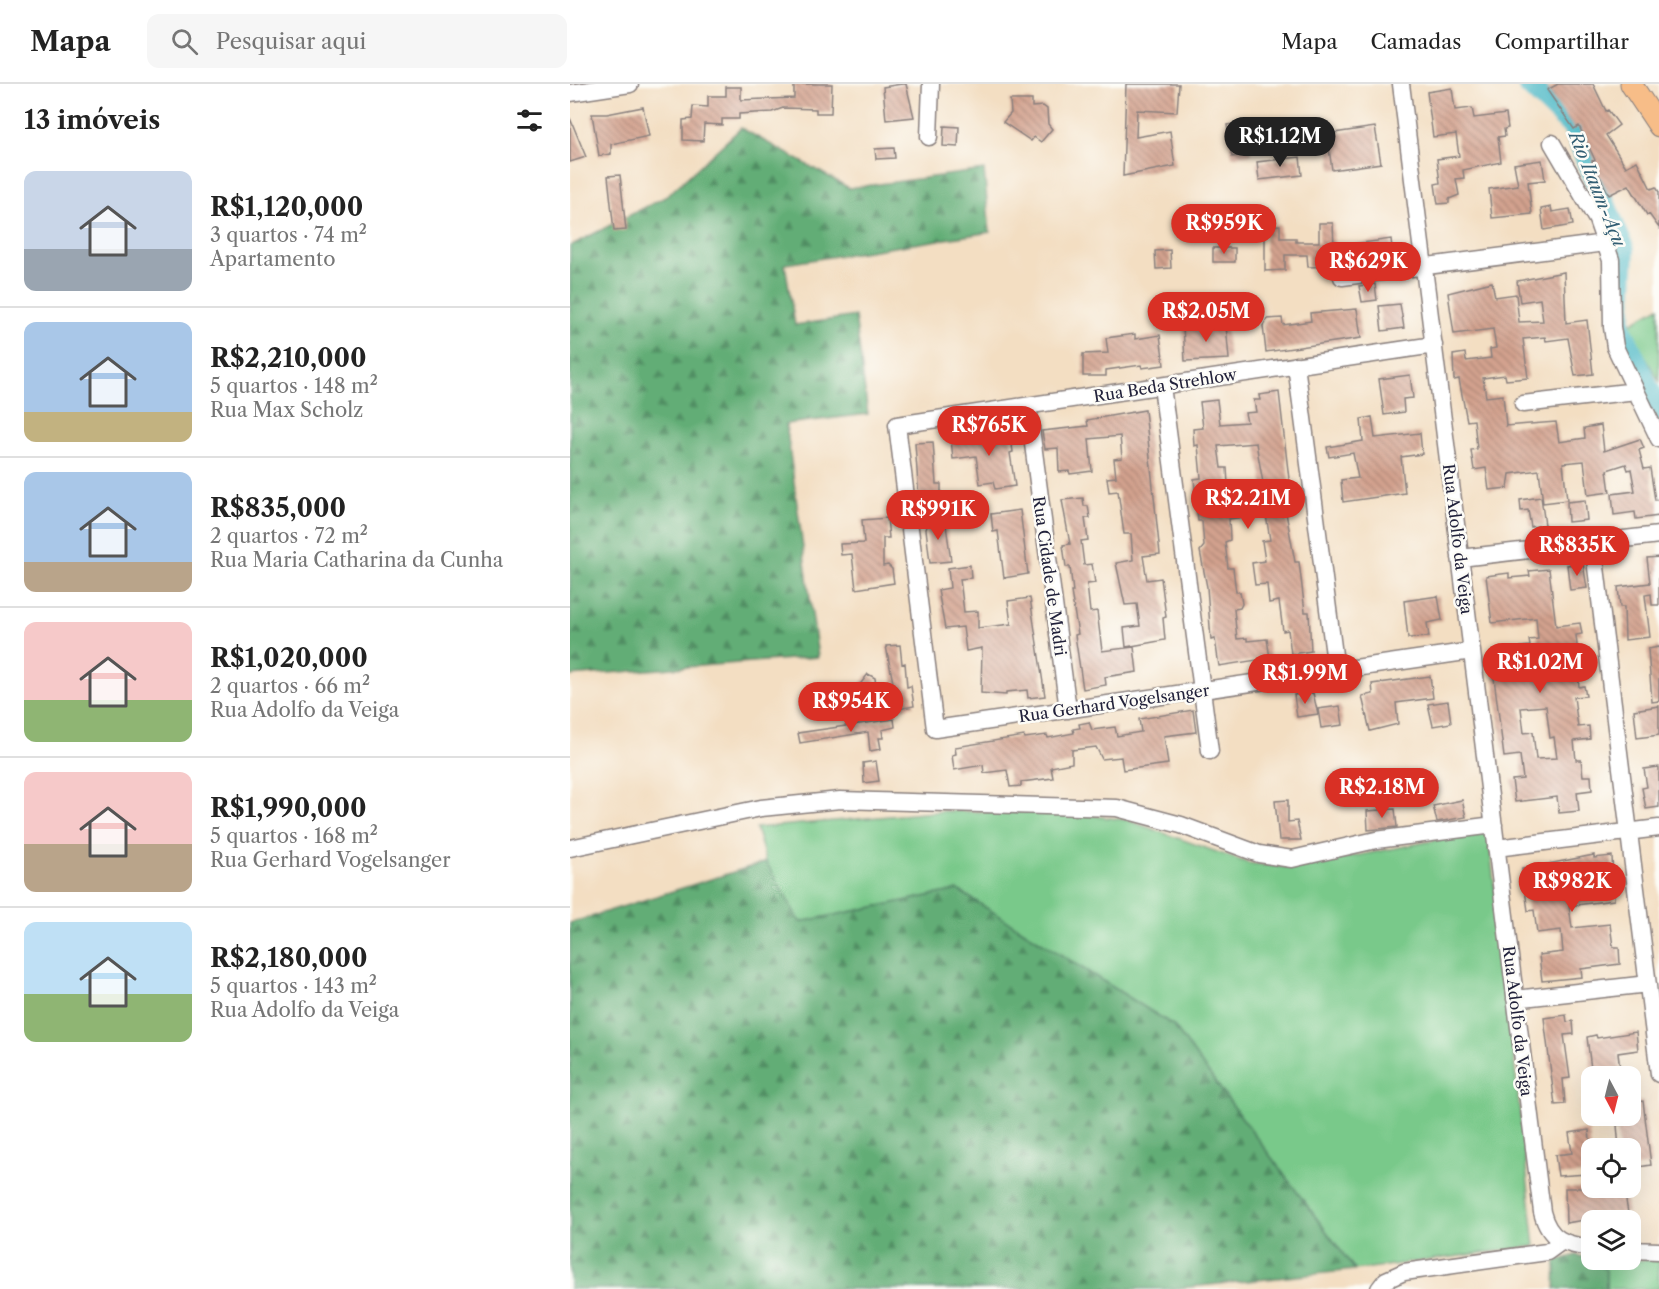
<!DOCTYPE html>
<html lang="pt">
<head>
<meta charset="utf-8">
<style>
	body { margin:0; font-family:"Libre Caslon Text",serif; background:#f6f6f6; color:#222; height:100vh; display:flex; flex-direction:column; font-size:22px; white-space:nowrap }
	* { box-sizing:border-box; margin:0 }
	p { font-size:20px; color:#767676 }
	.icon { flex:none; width:33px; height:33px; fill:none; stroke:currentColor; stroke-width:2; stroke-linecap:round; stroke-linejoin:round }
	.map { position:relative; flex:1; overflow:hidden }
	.side { display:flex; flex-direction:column; background:#fff; width:570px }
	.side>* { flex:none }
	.needle { width:39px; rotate:173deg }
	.controls { position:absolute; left:1011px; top:982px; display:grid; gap:12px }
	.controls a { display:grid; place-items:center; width:60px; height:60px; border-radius:12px; background:#fff; box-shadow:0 6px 24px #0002; font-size:30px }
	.price { position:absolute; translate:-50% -51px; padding:0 14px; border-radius:21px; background:#d93025; color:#fff; font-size:20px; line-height:39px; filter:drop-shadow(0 2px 3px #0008) }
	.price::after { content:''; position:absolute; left:50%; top:36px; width:18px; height:14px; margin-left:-9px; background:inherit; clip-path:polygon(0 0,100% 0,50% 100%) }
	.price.selected { background:#222; color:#fff }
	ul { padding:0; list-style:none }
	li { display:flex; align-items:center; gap:18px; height:150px; padding:0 24px }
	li+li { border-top:2px solid #e0e0e0 }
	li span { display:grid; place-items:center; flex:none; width:168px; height:120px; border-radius:12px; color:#555 }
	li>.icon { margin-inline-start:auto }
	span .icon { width:72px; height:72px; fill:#fffc; stroke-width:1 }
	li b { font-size:26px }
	h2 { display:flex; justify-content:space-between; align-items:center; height:72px; padding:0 24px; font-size:26px }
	header { display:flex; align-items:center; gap:36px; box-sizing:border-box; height:84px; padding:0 30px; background:#fff; border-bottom:2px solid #e0e0e0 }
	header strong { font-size:28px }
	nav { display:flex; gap:33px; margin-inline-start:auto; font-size:21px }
	.search { width:420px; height:54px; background:#f6f6f6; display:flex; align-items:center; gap:15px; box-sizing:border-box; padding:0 21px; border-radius:12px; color:#767676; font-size:22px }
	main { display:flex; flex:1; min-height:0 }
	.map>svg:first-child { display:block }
</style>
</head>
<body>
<header>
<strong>Mapa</strong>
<div class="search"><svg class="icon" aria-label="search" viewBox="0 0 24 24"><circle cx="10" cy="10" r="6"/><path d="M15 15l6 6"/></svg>Pesquisar aqui</div>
<nav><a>Mapa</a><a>Camadas</a><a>Compartilhar</a></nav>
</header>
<main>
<section class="side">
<h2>13 imóveis<svg class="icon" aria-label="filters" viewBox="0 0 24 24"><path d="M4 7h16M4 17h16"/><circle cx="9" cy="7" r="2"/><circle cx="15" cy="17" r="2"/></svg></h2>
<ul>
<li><span style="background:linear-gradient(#c9d6e8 65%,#9aa5b1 0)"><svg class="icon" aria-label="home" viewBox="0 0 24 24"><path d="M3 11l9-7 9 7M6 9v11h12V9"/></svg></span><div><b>R$1,120,000</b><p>3 quartos · 74 m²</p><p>Apartamento</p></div></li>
<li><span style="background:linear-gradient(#a9c7e8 75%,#c2b280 0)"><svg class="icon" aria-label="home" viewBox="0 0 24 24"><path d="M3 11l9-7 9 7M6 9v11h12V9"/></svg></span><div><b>R$2,210,000</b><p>5 quartos · 148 m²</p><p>Rua Max Scholz</p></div></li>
<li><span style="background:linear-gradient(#a9c7e8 75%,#b9a48a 0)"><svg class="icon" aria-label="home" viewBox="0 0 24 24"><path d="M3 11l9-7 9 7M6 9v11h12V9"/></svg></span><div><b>R$835,000</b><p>2 quartos · 72 m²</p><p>Rua Maria Catharina da Cunha</p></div></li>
<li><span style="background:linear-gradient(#f6c9c9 65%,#8fb573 0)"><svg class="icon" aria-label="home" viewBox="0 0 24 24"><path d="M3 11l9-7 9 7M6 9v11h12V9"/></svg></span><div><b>R$1,020,000</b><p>2 quartos · 66 m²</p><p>Rua Adolfo da Veiga</p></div></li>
<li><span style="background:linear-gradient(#f6c9c9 60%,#b9a48a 0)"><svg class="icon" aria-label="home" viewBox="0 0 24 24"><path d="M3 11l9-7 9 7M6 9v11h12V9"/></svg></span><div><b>R$1,990,000</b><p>5 quartos · 168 m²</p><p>Rua Gerhard Vogelsanger</p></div></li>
<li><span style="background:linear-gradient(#bfe0f5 60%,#8fb573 0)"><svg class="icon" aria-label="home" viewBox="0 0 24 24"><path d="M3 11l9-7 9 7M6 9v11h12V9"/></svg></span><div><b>R$2,180,000</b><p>5 quartos · 143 m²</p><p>Rua Adolfo da Veiga</p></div></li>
</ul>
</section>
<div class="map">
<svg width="1089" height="1205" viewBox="0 0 1089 1205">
	<defs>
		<pattern id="forest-firs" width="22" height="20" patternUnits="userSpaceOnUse" patternTransform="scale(1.5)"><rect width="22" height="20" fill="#62ad76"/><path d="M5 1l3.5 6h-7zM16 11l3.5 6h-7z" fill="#508c62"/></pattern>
		<pattern id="building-back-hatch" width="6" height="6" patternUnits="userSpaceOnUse" patternTransform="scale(1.5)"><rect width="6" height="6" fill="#d3a28e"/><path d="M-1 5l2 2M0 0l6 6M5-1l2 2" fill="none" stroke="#ab8475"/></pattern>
	</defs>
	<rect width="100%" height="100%" fill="#fdfcf7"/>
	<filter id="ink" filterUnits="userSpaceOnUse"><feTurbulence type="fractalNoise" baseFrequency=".0167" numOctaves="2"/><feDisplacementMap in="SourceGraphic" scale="12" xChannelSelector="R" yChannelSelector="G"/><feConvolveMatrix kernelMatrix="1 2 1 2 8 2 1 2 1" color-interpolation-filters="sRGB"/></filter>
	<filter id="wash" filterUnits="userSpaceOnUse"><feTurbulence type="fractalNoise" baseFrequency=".008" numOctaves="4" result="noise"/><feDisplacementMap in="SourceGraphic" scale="24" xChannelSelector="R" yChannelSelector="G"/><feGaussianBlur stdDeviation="1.35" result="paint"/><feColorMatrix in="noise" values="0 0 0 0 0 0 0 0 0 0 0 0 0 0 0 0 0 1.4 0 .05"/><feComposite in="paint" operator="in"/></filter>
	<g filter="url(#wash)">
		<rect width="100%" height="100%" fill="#f3dec2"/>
		<path fill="#79c98a" stroke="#4e7662" stroke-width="1.5" d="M1089,223V297L1057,241Z
			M375,727L501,729L557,736L678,779L723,784L918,746L965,1162L785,1186L603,941L388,806L230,838L196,778L186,744Z
			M1024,1176H1089V1205H1036V1186Z"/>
		<path fill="url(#forest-firs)" stroke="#426858" stroke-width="1.5" d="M171,44L279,104L414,86L420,148L215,180L225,241L285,232L298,330L216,340L248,573L0,592V162L97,112Z
			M196,778L230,838L388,806L603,941L785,1186L600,1205H0V839Z
			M1006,1171L1024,1176L1036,1186V1205H985L986,1177Z"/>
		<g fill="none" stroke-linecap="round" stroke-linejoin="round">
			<path stroke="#4bb8c6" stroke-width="22" d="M958,0L1003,43L1054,166L1050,242L1089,328"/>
		</g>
		<g id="blocks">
			<path fill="url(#building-back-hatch)" fill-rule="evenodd" d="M224,0H262L261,29H246V25L213,24L202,28L169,30V35H152V41L134,40L133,57L113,56V36L122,35L123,22L138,23V12H156V3H171V16L224,14Z
				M332,0H336L344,33L316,36L313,3Z
				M556,0H609L607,28L567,26L566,53L600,47L605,82L553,92Z
				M988,0H1023L1036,27L1038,26L1049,41L1036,51L1056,83L1067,77L1081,105L1086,103L1089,108V144L1079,130L1077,131L1059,101L1039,111L1022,77L1025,76L1009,42L1004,45L977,6Z
				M882,4L885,26L902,24L904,34L936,30L938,44L934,45L935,52L928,53L931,78L893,86L894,94L886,95L889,111L879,115V119L868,120L865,100L870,99L867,75L889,72L886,50L863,53L857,8Z
				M440,16H462V23L473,22L477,25L478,40L482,45L471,58L464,53L461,57L433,38L441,29Z
				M73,23L79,52L41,60V70L29,72L22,30H37Z
				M0,34L16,73L0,78Z
				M678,38L681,70L662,73L657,41Z
				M374,42L389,43L388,63L373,62Z
				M805,43L811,79L762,86L757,50Z
				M324,64L325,74L306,75L305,65Z
				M730,73L732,91L689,96L687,78Z
				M972,76L975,96L958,98L962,130L922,134L919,105L948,101L944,80Z
				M50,91L56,146L44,147L38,92Z
				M981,123L982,128L1000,125L1003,141L974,146L971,125Z
				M749,139H763L764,163L821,155L823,173L797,176V172L790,173V170L762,175V182L738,183L737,171H715V186L695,187V142L710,141V154H726V158H749Z
				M643,164H665V178H643Z
				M600,166L601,184L586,185L585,167Z
				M994,188L996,239L1017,236L1023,290L1005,292L998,254L976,257L975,253L953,255L958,294L936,296L935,291L913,294L916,313L933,311L936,342L986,338L989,358L1015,354L1014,344L1031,341L1034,367L1070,355L1074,364L1069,366L1074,385L1080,384L1085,416L1089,415V432L1066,435L1065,428L1044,431L1042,410L1065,407L1061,385L1058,386L1056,380L1037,386L1040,408L1018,411L1014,377L993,379L997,416L973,419L969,386L940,390L938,404L919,406L916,384L904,386L901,366L907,365L904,336L897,337L889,295L884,296L883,271L895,269L896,277L921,274L920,265L926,264L923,245L884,250L878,209L922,198L925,213L946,210L949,238L973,237L970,215L950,218L947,197Z
				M805,200L807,216L792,218L789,202Z
				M830,220L834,244L812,247L809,222Z
				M787,225L791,254L696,268L693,242L697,235L712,234L713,241L741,237L740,229Z
				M656,241L659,275L615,277L613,242Z
				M565,250V255L590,251L594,281L572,284L571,281L536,286V292H513V270L538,269L536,254Z
				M840,291L843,314L833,315L834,328L814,331L809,295Z
				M709,308L720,404L715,405L716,429L725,478H729L735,528H739L741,567L721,570L718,546L713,547L709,517L699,519L697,500L685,501L682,479L695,477L692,457L700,456L696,431H694L692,411L695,410L686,359L648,362L651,384H657L658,400L669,398L673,433L659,435L660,456L655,458L658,484H663L666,508H670L672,520L670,524L664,525L667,555L677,554V557L697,555L700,574L649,582L645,555L641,556L637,503L630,467L634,462L632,437H628L624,395L631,394L628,361L624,362L623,345L633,344L630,318L647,316L650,340L677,338L675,329L686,328L684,316H690L689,311Z
				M575,326L590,470L573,472L577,496L591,494L596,533L593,534L595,556L556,563L554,544L570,542L567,520L555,521L546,479L563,476L561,450H554L548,407L539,408L537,394L546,393L544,375L552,374L550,352L519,355L522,387L500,390L499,387L489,388L488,364L475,365L472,347L518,342L517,336Z
				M802,333L805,354L850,349L852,370L831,373L835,409L773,418L771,396L788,394L783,369L759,373L757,363L793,357L791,335Z
				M440,347L443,368L440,369L445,402L425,405L423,398L410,400L406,372L383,375L381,355Z
				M363,358L366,400H371V413L386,411L388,432L370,434L367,414L369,413L349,414L345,359Z
				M971,413L975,441L961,443L958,426L951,427L950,416Z
				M513,414L514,422H518L520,434H515L518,456L511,457L514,481L522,480L525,499L517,500L520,528L527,527L532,567L564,563L567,588L535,593L536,601L513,605L505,551L508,550L501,508H503L500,483H496L493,461L500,460L492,416Z
				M1015,416L1017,436L998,438L997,418Z
				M450,426L458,490L434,494L428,447L423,448L421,430Z
				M317,434L319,454H313V482L318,481L322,485L324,499L286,505L282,470L271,471L270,460L294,459L292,436Z
				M375,434L381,477L360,479L356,445L359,437Z
				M1089,473V521H1082L1081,510L1075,511L1080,553L1055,556L1054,523H1050L1048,503L1080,499L1077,474Z
				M1013,479L1017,504L1000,506L997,481Z
				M400,481L401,494L390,495L394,528L408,527V544L441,540L438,517L460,514L475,612L458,614L457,606L436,608V611L411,609L412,564L396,567L393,543L375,545L368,506L380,504L378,484Z
				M979,485L986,542L1010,539L1012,550L1006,551L1008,572L1006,573L1009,603L1014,602L1016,612L1004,613L1008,643L1019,642L1020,655L1004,657L1006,676H1011L1013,692H1021L1022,706L1007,708L1009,727L989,729L987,713L945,718L942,696L953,695L950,671L934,673L923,586L954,583L951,563L960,562L959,556L968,555L966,534L922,539L916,492L939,489V494L960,492L959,487ZM976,622L980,654L984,653L987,674L966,675L963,648L954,649L951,624Z
				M868,512L872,536L857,539L859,553L838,554L834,517Z
				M330,561L332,580L335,579L337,603L341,602L344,622L328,625L316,562Z
				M1089,563V617L1082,618L1078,565Z
				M298,590L305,594L307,610L299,611L288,603Z
				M860,592L863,614L826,619L828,640L800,647L792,612L803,610L802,600Z
				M743,609L748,630L727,633L724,611Z
				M878,617L881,639L863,642L858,620Z
				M770,622L773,641L751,644L748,625Z
				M1089,622V651L1067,654L1064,626Z
				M623,626L626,648L594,652L598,680L553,686L551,673L532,675L526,663L502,666V679L481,683L483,694L451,698V702L440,703L437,686L414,689L413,681L384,686L382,671L386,670L385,663L454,652L455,654L477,651L478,654L504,649L503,645L510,644L509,640L519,638L522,646L545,643L547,652L571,648L569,635Z
				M324,635L325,643L312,646L313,654H309L311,665L300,667L298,648L230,659L228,649Z
				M306,677L309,697L294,699L293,679Z
				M1089,683V723L1076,725L1072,704L1077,703L1074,685Z
				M718,716V738L727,737L731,756H709L705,717Z
				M892,716L896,733L867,738L863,722Z
				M825,725L827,743L798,746L797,727Z
				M1024,771V774L1042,772L1044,816L999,822L1002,844L1040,840L1043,863H1049L1050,880L1011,885L1012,893L972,897L969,871L993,868L991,846L967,849L964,826L958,827L952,785Z
				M996,931L997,938L1003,937L1004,950L994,951L1000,994L993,995L995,1020L985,1021L974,934Z
				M1066,948L1068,966L1048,969L1051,993H1022L1017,953L1026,951L1027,954Z
				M1073,1017L1081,1081L1062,1084L1060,1065H1049L1047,1041L1054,1040L1053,1032H1060V1019Z
				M1019,1046L1021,1065H1015L1017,1090L988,1092L985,1071L1002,1069L999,1049Z
				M995,1104H1023L1024,1107L1054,1104L1058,1129L1019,1130L1020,1135L996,1139Z"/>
		</g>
	</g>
	<g filter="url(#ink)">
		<use href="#blocks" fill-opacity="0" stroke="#8a807e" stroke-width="1.5"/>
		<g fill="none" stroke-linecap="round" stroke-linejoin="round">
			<g stroke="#8a807e" stroke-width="19">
				<path id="minor" d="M831,0L972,1128C979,1156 995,1161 1022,1164
					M0,9L60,0
					M359,53L361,0
					M982,59L1027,136L1041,176L1042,243L1045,263L1089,355
					M772,193L1035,159
					M864,261L327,341L365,645L902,567
					M726,281L766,586
					M592,302L640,667
					M953,320L1066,307
					M458,322L498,626
					M1023,459L1089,990
					M890,474L1089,451
					M0,764L191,724L270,716L547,724L611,741L689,770L722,775L806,756L924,741
					M926,764L1089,744
					M945,915L1078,900
					M1060,1166L1089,1167
					M809,1205L816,1196L834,1188L977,1168L991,1158"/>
			</g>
			<g stroke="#8a807e" stroke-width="23">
				<path id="major" d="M1061,0L1089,42"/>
			</g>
			<use href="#minor" stroke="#fff" stroke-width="16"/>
			<use href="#major" stroke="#f7bd88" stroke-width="21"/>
		</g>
	</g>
	<g text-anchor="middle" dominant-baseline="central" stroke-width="5" stroke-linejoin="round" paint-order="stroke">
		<g font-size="16" fill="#22223b" stroke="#fdfcf7">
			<text transform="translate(595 301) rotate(-9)">Rua Beda Strehlow</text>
			<text transform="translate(888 455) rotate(83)">Rua Adolfo da Veiga</text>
			<text transform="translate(480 492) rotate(82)">Rua Cidade de Madri</text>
			<text transform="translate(544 619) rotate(-8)">Rua Gerhard Vogelsanger</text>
			<text transform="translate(948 937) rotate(83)">Rua Adolfo da Veiga</text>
		</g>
		<g font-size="18" font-style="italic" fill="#325e73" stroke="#fdfcf7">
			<text transform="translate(1027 105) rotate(68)">Rio Itaum-Açu</text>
		</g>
	</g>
</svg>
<div class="controls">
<a><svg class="needle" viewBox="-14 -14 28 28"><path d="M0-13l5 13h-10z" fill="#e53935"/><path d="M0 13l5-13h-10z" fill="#767676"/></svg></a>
<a><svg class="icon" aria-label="locate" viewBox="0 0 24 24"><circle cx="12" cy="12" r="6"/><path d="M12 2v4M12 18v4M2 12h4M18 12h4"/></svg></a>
<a><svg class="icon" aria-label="layers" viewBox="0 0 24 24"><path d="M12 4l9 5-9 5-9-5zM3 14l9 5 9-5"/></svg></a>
</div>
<b class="price selected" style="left:710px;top:84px">R$1.12M</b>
<b class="price" style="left:654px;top:171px">R$959K</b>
<b class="price" style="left:798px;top:209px">R$629K</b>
<b class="price" style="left:636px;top:259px">R$2.05M</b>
<b class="price" style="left:419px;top:373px">R$765K</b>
<b class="price" style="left:678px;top:446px">R$2.21M</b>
<b class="price" style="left:368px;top:457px">R$991K</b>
<b class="price" style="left:1007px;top:493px">R$835K</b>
<b class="price" style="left:970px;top:610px">R$1.02M</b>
<b class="price" style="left:735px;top:621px">R$1.99M</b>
<b class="price" style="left:281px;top:649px">R$954K</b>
<b class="price" style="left:812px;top:735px">R$2.18M</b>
<b class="price" style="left:1002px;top:829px">R$982K</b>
</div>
</main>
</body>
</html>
